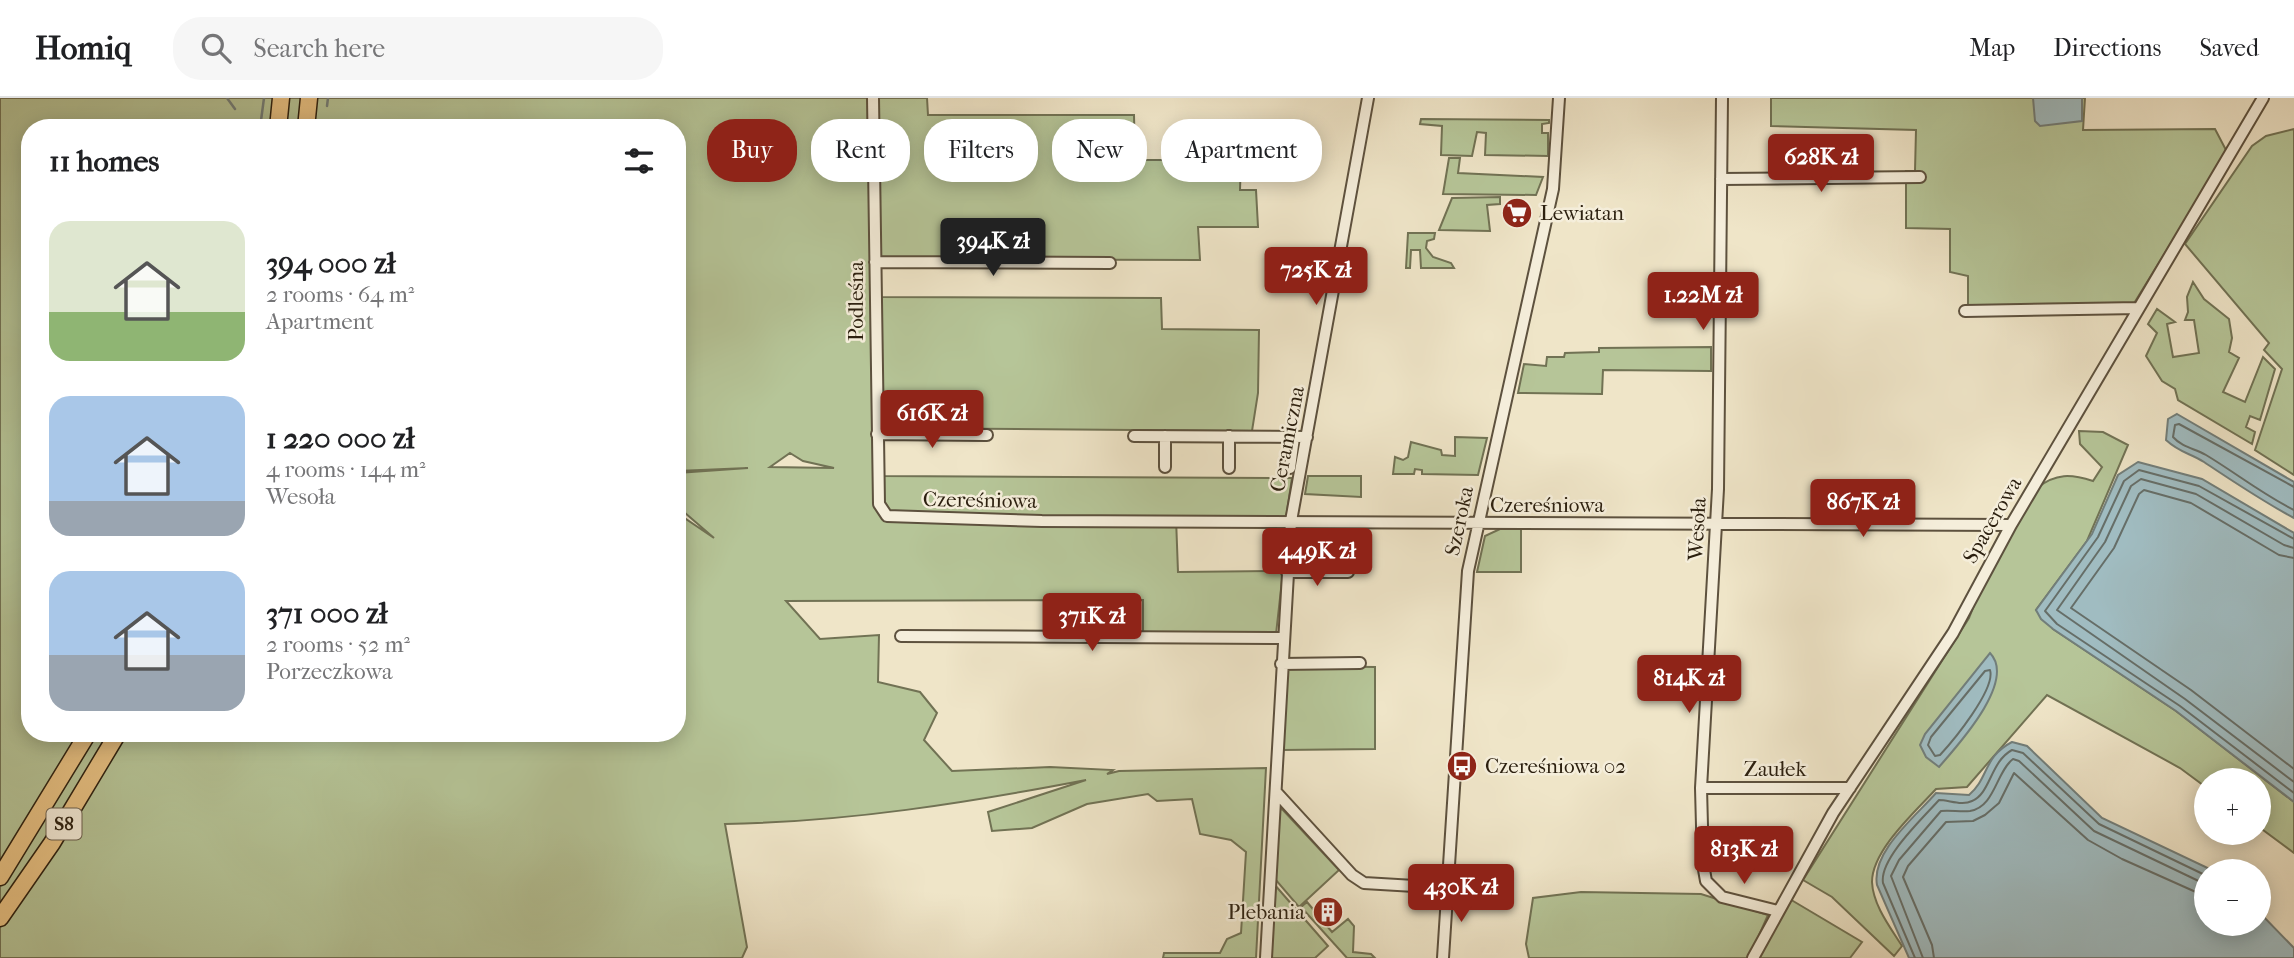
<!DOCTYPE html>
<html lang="en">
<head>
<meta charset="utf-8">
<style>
	body { margin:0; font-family:"IM FELL French Canon",serif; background:#f6f6f6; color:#202124; height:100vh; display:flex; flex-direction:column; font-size:26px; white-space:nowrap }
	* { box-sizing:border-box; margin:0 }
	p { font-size:23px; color:#757577 }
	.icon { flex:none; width:38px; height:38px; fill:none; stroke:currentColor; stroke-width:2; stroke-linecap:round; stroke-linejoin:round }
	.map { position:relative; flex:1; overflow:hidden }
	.details { position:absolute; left:21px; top:21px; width:665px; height:623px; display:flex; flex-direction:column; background:#fff; border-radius:28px; box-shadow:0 4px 18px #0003 }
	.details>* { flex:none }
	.hud { position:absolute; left:707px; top:21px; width:665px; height:63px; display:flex; gap:14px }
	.fabs { position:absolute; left:2194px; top:670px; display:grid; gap:14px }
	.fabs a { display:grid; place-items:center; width:77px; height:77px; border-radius:50%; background:#fff; box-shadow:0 4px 18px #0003; font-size:35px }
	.price { position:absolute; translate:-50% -60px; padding:0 16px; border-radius:7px; background:#8f2418; color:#fff; font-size:23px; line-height:46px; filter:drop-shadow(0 2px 4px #0008) }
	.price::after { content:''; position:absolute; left:50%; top:42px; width:21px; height:16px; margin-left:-10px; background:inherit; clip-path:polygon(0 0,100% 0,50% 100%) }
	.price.active { background:#222; color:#fff }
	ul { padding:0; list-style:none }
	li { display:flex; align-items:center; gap:21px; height:175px; padding:0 28px }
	li span { display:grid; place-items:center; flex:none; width:196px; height:140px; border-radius:21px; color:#555 }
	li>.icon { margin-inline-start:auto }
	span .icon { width:84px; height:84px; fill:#fffc; stroke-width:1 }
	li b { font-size:30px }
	h2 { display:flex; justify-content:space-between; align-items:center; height:84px; padding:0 28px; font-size:30px }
	.chip { padding:0 24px; border-radius:28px; background:#fff; box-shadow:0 4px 18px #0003; font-size:24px; line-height:63px }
	.chip.active { background:#8f2418; color:#fff }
	header { display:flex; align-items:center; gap:42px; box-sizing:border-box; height:98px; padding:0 35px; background:#fff; border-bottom:2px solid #e0e0e0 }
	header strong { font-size:33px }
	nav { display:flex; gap:38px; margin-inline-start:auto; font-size:24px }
	.search { width:490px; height:63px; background:#f6f6f6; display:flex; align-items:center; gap:18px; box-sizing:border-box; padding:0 24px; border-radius:28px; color:#757577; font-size:26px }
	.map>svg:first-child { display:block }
</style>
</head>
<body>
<header>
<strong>Homiq</strong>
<div class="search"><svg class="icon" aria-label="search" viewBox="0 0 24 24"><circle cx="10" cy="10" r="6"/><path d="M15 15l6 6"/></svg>Search here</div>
<nav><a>Map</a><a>Directions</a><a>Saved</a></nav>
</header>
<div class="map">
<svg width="2294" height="860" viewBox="0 0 2294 860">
	<rect width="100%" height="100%" fill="#efe5c8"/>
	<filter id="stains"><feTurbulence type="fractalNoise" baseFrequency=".00286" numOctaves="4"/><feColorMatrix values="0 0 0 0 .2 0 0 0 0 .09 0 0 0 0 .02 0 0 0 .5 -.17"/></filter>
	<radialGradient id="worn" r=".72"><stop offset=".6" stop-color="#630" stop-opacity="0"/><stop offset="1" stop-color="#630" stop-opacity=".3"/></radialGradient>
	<path fill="#b6c598" stroke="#717254" stroke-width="2" fill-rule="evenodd" d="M0,0H927L928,17H1134L1135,62H1241L1240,92H1256L1258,129H1198L1200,162L878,161L879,199L1161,200L1162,231L1259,232L1258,295L1252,333L881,330V378L1292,380L1286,420H1176L1178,474L1283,473L1276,536L1143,535V502L786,503L820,541L879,537L878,584L920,594L937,615L924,642L952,673L1050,669L1113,672L1107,676L1119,673L1266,670L1256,860H1163L1164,855H1220L1227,841L1241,835L1246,754L1231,742L1200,736L1192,701L1157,703L1148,696L1087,706L1032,730L992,733L988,714L1086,682C966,705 847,724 725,726L747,849L742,860H0ZM30,30H677V373L748,370L677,375V408L714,440L677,415V635H30ZM790,355L803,363L834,370L770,369Z
		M1771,0H2085L2083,32L2215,31L2227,54L2133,207L1968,211V178L1950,174V131L1906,130V73H1915L1916,32L1771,28Z
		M1421,21L1549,22V25L1542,26V35H1548V58L1485,57L1486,35L1477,34L1472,58L1441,57L1442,28L1420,26Z
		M2294,31V377L2255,352L2282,271L2264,252L2269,245L2185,146L2252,48L2266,38Z
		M1449,60H1460L1458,75L1543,79L1536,97L1443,96Z
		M1500,99V106L1487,107L1490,133L1439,132L1452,100Z
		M1408,135H1435L1434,141L1427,143L1426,150L1433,159L1451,165L1454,170H1421L1420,152H1411L1410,170H1406Z
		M2193,184L2204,201L2229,221L2232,240L2229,254L2239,260L2223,294L2245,304L2263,259L2275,271L2260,322L2250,318L2246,329L2255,334L2252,346L2178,302L2175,291L2162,283L2146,258L2157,235L2148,226L2157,211L2175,224L2167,226L2173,259L2199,255L2194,222H2185L2188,214L2187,199Z
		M1711,249V273L1603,272L1602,296L1518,295L1524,266L1546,268L1547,259H1564L1565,255L1599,254V250Z
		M2079,333L2103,334L2128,347L2087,443L2036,512L2053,531L2176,613L2294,704V755L2259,729V682H2207V690L2180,670L2047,597L1967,689L1936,691C1916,713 1872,752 1872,784C1873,807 1890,829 1902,848L1894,858L1832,799L1803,782L1969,520L1982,487L2037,390C2056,375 2071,376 2093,383L2102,369L2080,346Z
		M1455,339L1487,340L1478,377L1422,376V372L1415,371L1414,376H1393L1395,359L1403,362L1408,359L1411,344L1441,352L1442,357L1455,358Z
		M1308,378H1361V399L1305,396Z
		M1500,431H1521V474H1477L1485,438Z
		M1287,568L1375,569V651L1283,652Z
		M1282,711L1339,772L1299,809L1275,781L1277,713Z
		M1274,786L1328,848L1315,860H1270Z
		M1581,794L1701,796L1768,817L1749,860H1529L1526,846L1533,800Z
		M1788,800L1862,844L1850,860H1756Z
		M1307,804L1332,834L1348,821L1354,828L1353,854L1371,856L1375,860H1347L1301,809Z"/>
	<path fill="#a0bcc1" stroke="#727e7a" stroke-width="2" d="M2033,0H2082V23L2040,28L2035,23Z
		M2177,316L2294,384V420C2262,403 2234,384 2204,364C2190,355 2180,355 2166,342L2168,321Z
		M2138,364L2202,381L2294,435V704L2176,613L2053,531L2041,521L2036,512L2092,436L2118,377Z
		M1990,555C2017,583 1958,647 1939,669L1926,659L1920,647L1925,636Z
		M2012,644L2027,648L2102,720L2214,773L2207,774V826H2259V814L2294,850V860H1909L1877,787C1871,754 1915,719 1936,695L1969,697C1989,680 1983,659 2012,644Z"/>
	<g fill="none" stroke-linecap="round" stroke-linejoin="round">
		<path stroke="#666e68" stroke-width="2" d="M2294,389L2179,326L2175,327L2173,339C2183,350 2194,350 2206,357C2236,375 2262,396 2294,412
			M2294,441L2199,388L2139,372L2124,383L2098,439L2045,513L2057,526L2180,608L2294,695
			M2294,450L2284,447L2196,396L2141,381L2131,388L2105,444L2057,512L2185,601L2294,684
			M2294,460L2279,457L2191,405L2144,392L2139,396L2114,450L2071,510L2191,592L2294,671
			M1990,572C1996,591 1953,643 1940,657L1935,658L1928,647L1931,639L1985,573Z
			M1915,860L1883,785C1879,761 1923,720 1939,702C1949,702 1962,708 1972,703C1991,695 1990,664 2012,652L2023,655L2099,726L2207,778
			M1923,860L1891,778L1899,762L1941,713C1950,712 1961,714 1970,713C1995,709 1996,674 2013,661L2019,663L2094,733L2207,787
			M1934,860L1932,847L1903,779L1908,768L1946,724L1973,723L1985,717L1999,705L2014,675L2088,742L2122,761L2207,799"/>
		<path stroke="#727e7a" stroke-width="2.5" d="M227,0L235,11
			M327,8L328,0
			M260,30L264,0
			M326,30V28"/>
		<g stroke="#5d513e" stroke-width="14">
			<path id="minor" d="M873,0L879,406L887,418L1042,423L2011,427
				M1722,0L1718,391L1701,690L1703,766L1706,783L1722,799L1778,813
				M1721,81L1920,79
				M875,164L1110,165
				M1965,213L2139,210
				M877,336L987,337
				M1134,338L1307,339
				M1165,369V338
				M1229,370V338
				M1290,370L1294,339
				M1287,474H1348
				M901,538L1282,540
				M1281,566L1360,565
				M1701,690H1850
				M1276,694L1352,777L1364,785L1448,790
				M1266,860L1291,423L1368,0
				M1443,860L1468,473L1553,91L1559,0
				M1753,860L1833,715L1953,535L2011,427L2263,0"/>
		</g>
		<g stroke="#2c2010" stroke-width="19">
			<path id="highway" d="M278,30L281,0
				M306,30L309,0
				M0,779L88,635
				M0,820L52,745L118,635"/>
		</g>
		<use href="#minor" stroke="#f5eedb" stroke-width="10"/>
		<use href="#highway" stroke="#e8c284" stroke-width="16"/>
	</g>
	<defs>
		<g id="supermarket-disc" transform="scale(1.575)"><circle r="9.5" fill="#8f2418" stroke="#f5eedb"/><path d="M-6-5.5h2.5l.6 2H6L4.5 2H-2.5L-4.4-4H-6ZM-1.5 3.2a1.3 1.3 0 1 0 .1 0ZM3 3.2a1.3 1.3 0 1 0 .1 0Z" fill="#fff"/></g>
		<g id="bus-disc" transform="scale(1.575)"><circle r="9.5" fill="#8f2418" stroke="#f5eedb"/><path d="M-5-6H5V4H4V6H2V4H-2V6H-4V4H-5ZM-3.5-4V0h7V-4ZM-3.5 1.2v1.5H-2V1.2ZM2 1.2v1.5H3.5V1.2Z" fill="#fff"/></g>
		<g id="building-disc" transform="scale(1.575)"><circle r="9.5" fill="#8f2418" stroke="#f5eedb"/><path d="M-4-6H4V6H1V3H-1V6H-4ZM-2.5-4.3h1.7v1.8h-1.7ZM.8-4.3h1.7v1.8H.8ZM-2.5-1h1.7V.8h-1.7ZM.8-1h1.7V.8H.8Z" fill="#fff"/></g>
	</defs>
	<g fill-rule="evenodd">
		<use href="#supermarket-disc" x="1517" y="115"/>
		<use href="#bus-disc" x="1462" y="668"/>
		<use href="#building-disc" x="1328" y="814"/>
	</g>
	<g text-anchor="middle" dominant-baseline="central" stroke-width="5" stroke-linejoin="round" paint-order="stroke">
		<rect fill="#f5eedb" stroke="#685e4d" stroke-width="2" x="46.5" y="710.5" width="35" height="31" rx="5"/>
		<g font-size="19" font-weight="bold" fill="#2c2010">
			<text x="64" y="726">S8</text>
		</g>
		<g font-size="21" fill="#2c2010" stroke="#f5eedb" text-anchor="start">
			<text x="1540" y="115">Lewiatan</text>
			<text x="1485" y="668">Czereśniowa 02</text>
			<text x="1305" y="814" text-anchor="end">Plebania</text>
		</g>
		<g font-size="21" fill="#2c2010" stroke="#f5eedb">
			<text transform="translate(856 203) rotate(-90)">Podleśna</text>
			<text transform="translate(1287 341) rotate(-79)">Ceramiczna</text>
			<text transform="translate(980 402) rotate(1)">Czereśniowa</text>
			<text x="1547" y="407">Czereśniowa</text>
			<text transform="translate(1992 422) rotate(-60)">Spacerowa</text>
			<text transform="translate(1459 423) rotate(-78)">Szeroka</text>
			<text transform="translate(1697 431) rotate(-87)">Wesoła</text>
			<text x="1775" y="671">Zaułek</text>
		</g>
	</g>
	<rect width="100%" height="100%" filter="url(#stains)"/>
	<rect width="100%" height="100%" fill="url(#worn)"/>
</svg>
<div class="fabs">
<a>+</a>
<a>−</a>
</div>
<b class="price" style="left:1821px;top:96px">628K zł</b>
<b class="price active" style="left:993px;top:180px">394K zł</b>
<b class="price" style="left:1316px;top:209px">725K zł</b>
<b class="price" style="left:1703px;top:234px">1.22M zł</b>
<b class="price" style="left:932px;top:352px">616K zł</b>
<b class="price" style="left:1863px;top:441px">867K zł</b>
<b class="price" style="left:1317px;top:490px">449K zł</b>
<b class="price" style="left:1092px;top:555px">371K zł</b>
<b class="price" style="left:1689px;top:617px">814K zł</b>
<b class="price" style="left:1744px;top:788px">813K zł</b>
<b class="price" style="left:1461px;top:826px">430K zł</b>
<div class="hud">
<a class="chip active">Buy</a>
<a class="chip">Rent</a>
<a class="chip">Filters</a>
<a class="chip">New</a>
<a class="chip">Apartment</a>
</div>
<section class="details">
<h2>11 homes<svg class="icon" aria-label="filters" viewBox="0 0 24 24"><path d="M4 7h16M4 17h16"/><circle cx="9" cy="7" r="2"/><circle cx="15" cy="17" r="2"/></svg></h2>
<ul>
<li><span style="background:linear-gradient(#dfe7d0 65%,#8fb573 0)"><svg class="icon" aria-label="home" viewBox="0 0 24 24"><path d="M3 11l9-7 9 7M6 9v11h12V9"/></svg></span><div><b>394 000 zł</b><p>2 rooms · 64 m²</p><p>Apartment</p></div></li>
<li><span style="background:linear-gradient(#a9c7e8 75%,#9aa5b1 0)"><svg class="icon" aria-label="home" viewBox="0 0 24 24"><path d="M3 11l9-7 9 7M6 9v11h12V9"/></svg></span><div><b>1 220 000 zł</b><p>4 rooms · 144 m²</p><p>Wesoła</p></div></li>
<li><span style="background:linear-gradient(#a9c7e8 60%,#9aa5b1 0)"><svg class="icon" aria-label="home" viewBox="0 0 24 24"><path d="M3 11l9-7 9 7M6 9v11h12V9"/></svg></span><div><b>371 000 zł</b><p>2 rooms · 52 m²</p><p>Porzeczkowa</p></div></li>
</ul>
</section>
</div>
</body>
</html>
